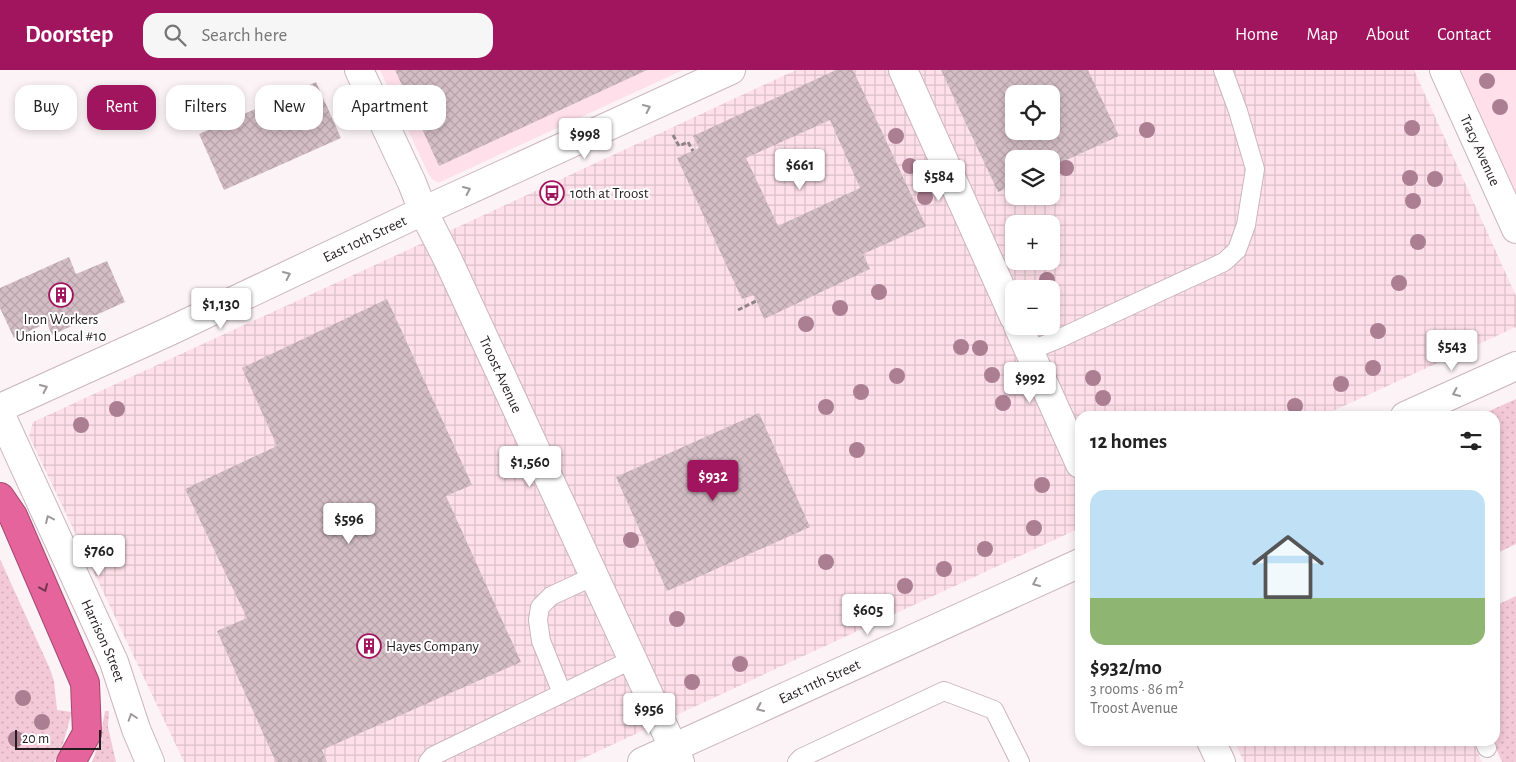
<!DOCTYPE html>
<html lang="en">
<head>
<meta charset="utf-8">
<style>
	body { margin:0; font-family:"Alegreya Sans",sans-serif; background:#f6f6f6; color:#222; height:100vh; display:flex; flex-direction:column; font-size:19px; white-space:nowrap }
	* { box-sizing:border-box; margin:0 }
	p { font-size:16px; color:#767676 }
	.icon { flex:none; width:28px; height:28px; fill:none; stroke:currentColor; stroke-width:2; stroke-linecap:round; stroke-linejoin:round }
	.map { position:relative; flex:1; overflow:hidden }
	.drawer { position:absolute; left:1075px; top:341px; width:425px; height:335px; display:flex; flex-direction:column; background:#fff; border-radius:15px; box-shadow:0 2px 8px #0003 }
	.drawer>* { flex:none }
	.banner { position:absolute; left:15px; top:15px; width:475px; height:45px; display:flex; gap:10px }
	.fabs { position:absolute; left:1005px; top:15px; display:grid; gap:10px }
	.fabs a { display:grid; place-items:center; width:55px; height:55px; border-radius:10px; background:#fff; box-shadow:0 2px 8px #0003; font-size:25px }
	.scale { position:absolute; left:15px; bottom:12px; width:86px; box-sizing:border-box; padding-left:5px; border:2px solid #231b1e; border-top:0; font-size:14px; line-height:18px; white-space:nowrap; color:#231b1e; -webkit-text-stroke:4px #fff; paint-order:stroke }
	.price { position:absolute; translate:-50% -42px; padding:0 11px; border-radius:5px; background:#fff; color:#222; font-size:16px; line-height:32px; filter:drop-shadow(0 1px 2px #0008) }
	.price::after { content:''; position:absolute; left:50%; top:30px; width:15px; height:11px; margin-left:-8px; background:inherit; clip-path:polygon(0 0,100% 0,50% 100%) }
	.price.current { background:#a1155e; color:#fff }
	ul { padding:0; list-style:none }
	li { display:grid; align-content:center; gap:10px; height:265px; padding:0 15px }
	li span { display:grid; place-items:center; height:155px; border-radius:15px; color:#555 }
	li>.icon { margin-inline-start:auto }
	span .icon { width:90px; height:90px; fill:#fffc; stroke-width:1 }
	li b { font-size:21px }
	h2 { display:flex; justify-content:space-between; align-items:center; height:60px; padding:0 15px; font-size:21px }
	.chip { padding:0 18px; border-radius:15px; background:#fff; box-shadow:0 2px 8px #0003; font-size:18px; line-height:45px }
	.chip.current { background:#a1155e; color:#fff }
	header { display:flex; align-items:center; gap:30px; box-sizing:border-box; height:70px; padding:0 25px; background:#a1155e; color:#fff }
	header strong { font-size:24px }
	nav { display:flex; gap:28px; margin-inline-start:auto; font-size:18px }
	.search { width:350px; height:45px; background:#f6f6f6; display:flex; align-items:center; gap:12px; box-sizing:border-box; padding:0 18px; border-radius:15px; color:#767676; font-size:19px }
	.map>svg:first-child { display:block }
</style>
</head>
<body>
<header>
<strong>Doorstep</strong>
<div class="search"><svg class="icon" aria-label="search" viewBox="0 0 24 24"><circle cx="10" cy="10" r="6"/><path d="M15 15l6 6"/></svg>Search here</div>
<nav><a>Home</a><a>Map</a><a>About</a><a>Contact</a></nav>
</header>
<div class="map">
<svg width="1516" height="692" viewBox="0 0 1516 692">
	<defs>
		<pattern id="industrial-grid" width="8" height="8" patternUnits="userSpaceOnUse" patternTransform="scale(1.25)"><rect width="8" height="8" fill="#ffe0ea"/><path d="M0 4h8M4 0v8" fill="none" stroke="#dac0c8"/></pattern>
		<pattern id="grass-dots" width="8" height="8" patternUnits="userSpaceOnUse" patternTransform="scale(1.25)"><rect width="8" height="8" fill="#f3c9d7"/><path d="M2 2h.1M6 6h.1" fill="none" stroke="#d0acb8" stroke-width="1.8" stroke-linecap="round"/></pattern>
		<pattern id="building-cross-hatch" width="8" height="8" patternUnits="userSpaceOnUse" patternTransform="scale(1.25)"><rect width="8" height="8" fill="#d4bec5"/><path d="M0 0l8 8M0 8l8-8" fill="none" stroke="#b6a3a9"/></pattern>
	</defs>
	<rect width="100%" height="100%" fill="#fcf3f6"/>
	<path fill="#ffe0ea" d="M380,0H683L438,113L432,109L428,103Z
		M1459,0H1516V125Z"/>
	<path fill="url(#industrial-grid)" fill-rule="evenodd" d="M796,0H1414L1516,226V257L1322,346H1080V458L575,692H184L29,366L33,352L486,144ZM1014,24H1051V61H1014ZM1014,89H1051V126H1014ZM1014,154H1051V191H1014ZM1014,219H1051V256H1014Z
		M1234,671H1473L1482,692H1244Z"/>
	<path fill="url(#grass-dots)" d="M1516,329V474L1495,484V346H1478Z
		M0,489L50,599L54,611L57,640L72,642L61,681L54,692H0Z
		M1516,526V692H1502L1493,671H1495V536Z
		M105,641H109L108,657L116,692H92L100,669Z"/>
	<path fill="url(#building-cross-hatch)" fill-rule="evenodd" d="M395,0H647L439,96Z
		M836,0H853L926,156L863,184L870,199L764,249L754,225L742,229L677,88L699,78L693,66ZM830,50L860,118L778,156L746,88Z
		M941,0H1088L1119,66L1051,97V89H1014V115L998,122ZM1014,24H1051V61H1014Z
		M316,12L341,68L224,120L199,64Z
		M69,187L76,204L107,191L125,232L52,265L47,253L14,268L0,238V218Z
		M387,229L472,415L446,426L521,592L322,680L327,692H276L217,561L247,548L185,419L277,376L242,298Z
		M759,343L810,457L667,521L616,407Z"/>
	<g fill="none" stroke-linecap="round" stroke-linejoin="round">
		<g stroke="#cbb6bd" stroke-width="20">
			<path id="service" d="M1029,281L1056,270L1224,192L1237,180L1246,155L1255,99L1238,41L1223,0
				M562,623L541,571L538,550L540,537L551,526L594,506
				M1484,671L1487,678
				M428,692L433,686L633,589
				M797,692L801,688L944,621L994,640L1020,692"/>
		</g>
		<g stroke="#cbb6bd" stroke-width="30">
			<g id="minor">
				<path d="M903,0L1014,247"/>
				<path id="s1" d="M1444,0L1516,159"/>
				<path d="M1018,256L1080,394"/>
				<path d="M1211,671L1221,692"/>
			</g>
		</g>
		<g stroke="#cbb6bd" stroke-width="30">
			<g id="tertiary">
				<path id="s2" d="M359,0L412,113L423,141L448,190L680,692"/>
				<path id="s3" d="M0,343L114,592L136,659L150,692"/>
			</g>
		</g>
		<g stroke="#cbb6bd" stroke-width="30">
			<g id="secondary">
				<path id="s4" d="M0,338L170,261L423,141L731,0"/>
				<path d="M1405,346L1516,296"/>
				<path id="s5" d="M642,692L1080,493"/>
			</g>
		</g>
		<g stroke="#a14a6f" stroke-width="30">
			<path id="motorway" d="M0,427L13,446L85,613L87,663L71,692"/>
		</g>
		<path stroke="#8d8487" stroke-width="3" stroke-dasharray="5 2.5" stroke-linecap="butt" d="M673,65L679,76L688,72L693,81
			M738,240L756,231"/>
		<use href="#service" stroke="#fff" stroke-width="18"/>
		<use href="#minor" stroke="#fff" stroke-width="28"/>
		<use href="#tertiary" stroke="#fff" stroke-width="28"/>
		<use href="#secondary" stroke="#fff" stroke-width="28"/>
		<use href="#motorway" stroke="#e5649b" stroke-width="28"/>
	</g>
	<g fill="#ac7e92">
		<circle cx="1487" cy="11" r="8"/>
		<circle cx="1500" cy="37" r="8"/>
		<circle cx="1412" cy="58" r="8"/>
		<circle cx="1147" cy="60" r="8"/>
		<circle cx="896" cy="66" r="8"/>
		<circle cx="910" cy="96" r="8"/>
		<circle cx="1066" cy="98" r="8"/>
		<circle cx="1410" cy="108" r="8"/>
		<circle cx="1435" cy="109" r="8"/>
		<circle cx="925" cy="127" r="8"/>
		<circle cx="1413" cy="131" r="8"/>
		<circle cx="1418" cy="172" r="8"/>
		<circle cx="1047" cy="210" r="8"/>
		<circle cx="1399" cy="213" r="8"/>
		<circle cx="879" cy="222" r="8"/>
		<circle cx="840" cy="238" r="8"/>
		<circle cx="806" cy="254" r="8"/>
		<circle cx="1378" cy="261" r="8"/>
		<circle cx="961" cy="277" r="8"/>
		<circle cx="980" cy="278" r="8"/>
		<circle cx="1373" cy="298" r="8"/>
		<circle cx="992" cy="305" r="8"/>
		<circle cx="897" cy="306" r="8"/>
		<circle cx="1093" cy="308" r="8"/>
		<circle cx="1341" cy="314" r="8"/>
		<circle cx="861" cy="322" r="8"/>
		<circle cx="1103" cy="328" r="8"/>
		<circle cx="1003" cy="333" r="8"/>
		<circle cx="1295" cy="336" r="8"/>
		<circle cx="826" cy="337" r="8"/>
		<circle cx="117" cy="339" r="8"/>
		<circle cx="81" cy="355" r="8"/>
		<circle cx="857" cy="380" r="8"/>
		<circle cx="1042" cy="415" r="8"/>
		<circle cx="1034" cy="458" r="8"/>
		<circle cx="631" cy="470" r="8"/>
		<circle cx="985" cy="479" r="8"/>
		<circle cx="826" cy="492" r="8"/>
		<circle cx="944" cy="499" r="8"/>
		<circle cx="905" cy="516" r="8"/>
		<circle cx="851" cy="543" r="8"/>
		<circle cx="677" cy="549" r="8"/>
		<circle cx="740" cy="594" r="8"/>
		<circle cx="692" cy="612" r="8"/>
		<circle cx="23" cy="628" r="8"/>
		<circle cx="42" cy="652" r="8"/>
		<circle cx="16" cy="669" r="8"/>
	</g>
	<defs><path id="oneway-chevron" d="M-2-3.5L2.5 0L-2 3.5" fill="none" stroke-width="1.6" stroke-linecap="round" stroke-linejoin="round" transform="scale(1.25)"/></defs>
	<g stroke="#9c989a">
		<use href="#oneway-chevron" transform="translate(647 38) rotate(-25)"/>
		<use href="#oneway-chevron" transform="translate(467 120) rotate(-25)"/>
		<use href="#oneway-chevron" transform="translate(287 205) rotate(-25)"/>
		<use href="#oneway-chevron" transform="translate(44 318) rotate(-25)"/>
		<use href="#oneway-chevron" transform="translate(1456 323) rotate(156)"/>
		<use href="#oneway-chevron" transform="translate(49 449) rotate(-115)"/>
		<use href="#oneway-chevron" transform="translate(1036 513) rotate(156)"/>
		<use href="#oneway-chevron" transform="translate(760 638) rotate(156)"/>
		<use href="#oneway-chevron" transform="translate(132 647) rotate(-108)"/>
	</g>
	<use stroke="#713850" href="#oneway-chevron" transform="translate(44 518) rotate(67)"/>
	<defs>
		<g id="bus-ring" transform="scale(1.25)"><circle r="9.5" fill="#fff" stroke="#a1155e" stroke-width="1.5"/><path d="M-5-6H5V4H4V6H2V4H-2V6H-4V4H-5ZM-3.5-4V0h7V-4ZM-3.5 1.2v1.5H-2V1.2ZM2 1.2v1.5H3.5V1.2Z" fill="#a1155e"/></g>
		<g id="building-ring" transform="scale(1.25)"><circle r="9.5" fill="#fff" stroke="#a1155e" stroke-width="1.5"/><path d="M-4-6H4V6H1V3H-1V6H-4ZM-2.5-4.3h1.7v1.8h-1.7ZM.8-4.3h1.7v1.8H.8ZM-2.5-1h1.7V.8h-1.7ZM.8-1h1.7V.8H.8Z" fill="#a1155e"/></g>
	</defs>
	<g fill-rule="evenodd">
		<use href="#bus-ring" x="552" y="123"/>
		<use href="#building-ring" x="61" y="225"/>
		<use href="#building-ring" x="369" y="576"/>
	</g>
	<g text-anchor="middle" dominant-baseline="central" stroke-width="4" stroke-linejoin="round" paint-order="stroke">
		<g font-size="15" fill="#231b1e" stroke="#fff">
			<text stroke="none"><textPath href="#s1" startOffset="88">Tracy Avenue</textPath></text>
			<text stroke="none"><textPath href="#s4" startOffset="402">East 10th Street</textPath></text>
			<text stroke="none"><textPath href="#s2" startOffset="336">Troost Avenue</textPath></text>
			<text stroke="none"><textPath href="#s3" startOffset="250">Harrison Street</textPath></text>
			<text stroke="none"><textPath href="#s5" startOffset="195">East 11th Street</textPath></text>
		</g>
		<g font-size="15" fill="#231b1e" stroke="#fff" text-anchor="start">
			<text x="570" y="123">10th at Troost</text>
			<text x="61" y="249" text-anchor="middle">Iron Workers<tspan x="61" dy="17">Union Local #10</tspan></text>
			<text x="386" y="576">Hayes Company</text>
		</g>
	</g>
</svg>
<div class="fabs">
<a><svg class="icon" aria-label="locate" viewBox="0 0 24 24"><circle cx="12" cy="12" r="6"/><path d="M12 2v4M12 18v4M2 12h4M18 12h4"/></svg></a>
<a><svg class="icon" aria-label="layers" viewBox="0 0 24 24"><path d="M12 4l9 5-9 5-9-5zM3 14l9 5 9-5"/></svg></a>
<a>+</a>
<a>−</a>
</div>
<div class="scale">20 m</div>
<b class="price" style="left:585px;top:90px">$998</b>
<b class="price" style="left:800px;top:121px">$661</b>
<b class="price" style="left:939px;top:132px">$584</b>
<b class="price" style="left:221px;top:260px">$1,130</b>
<b class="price" style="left:1452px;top:302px">$543</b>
<b class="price" style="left:1030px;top:334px">$992</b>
<b class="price" style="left:530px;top:418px">$1,560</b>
<b class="price current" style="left:713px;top:432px">$932</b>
<b class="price" style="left:349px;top:475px">$596</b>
<b class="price" style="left:99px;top:507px">$760</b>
<b class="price" style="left:868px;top:566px">$605</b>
<b class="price" style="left:649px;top:665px">$956</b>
<div class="banner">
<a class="chip">Buy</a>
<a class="chip current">Rent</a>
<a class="chip">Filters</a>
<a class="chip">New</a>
<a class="chip">Apartment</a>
</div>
<section class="drawer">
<h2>12 homes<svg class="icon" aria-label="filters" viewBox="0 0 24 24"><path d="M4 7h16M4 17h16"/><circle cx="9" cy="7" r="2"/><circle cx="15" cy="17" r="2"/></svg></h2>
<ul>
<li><span style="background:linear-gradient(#bfe0f5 70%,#8fb573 0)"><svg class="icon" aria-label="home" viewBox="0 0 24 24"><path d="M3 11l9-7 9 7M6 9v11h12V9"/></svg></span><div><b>$932/mo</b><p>3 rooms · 86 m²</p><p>Troost Avenue</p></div></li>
</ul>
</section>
</div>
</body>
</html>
